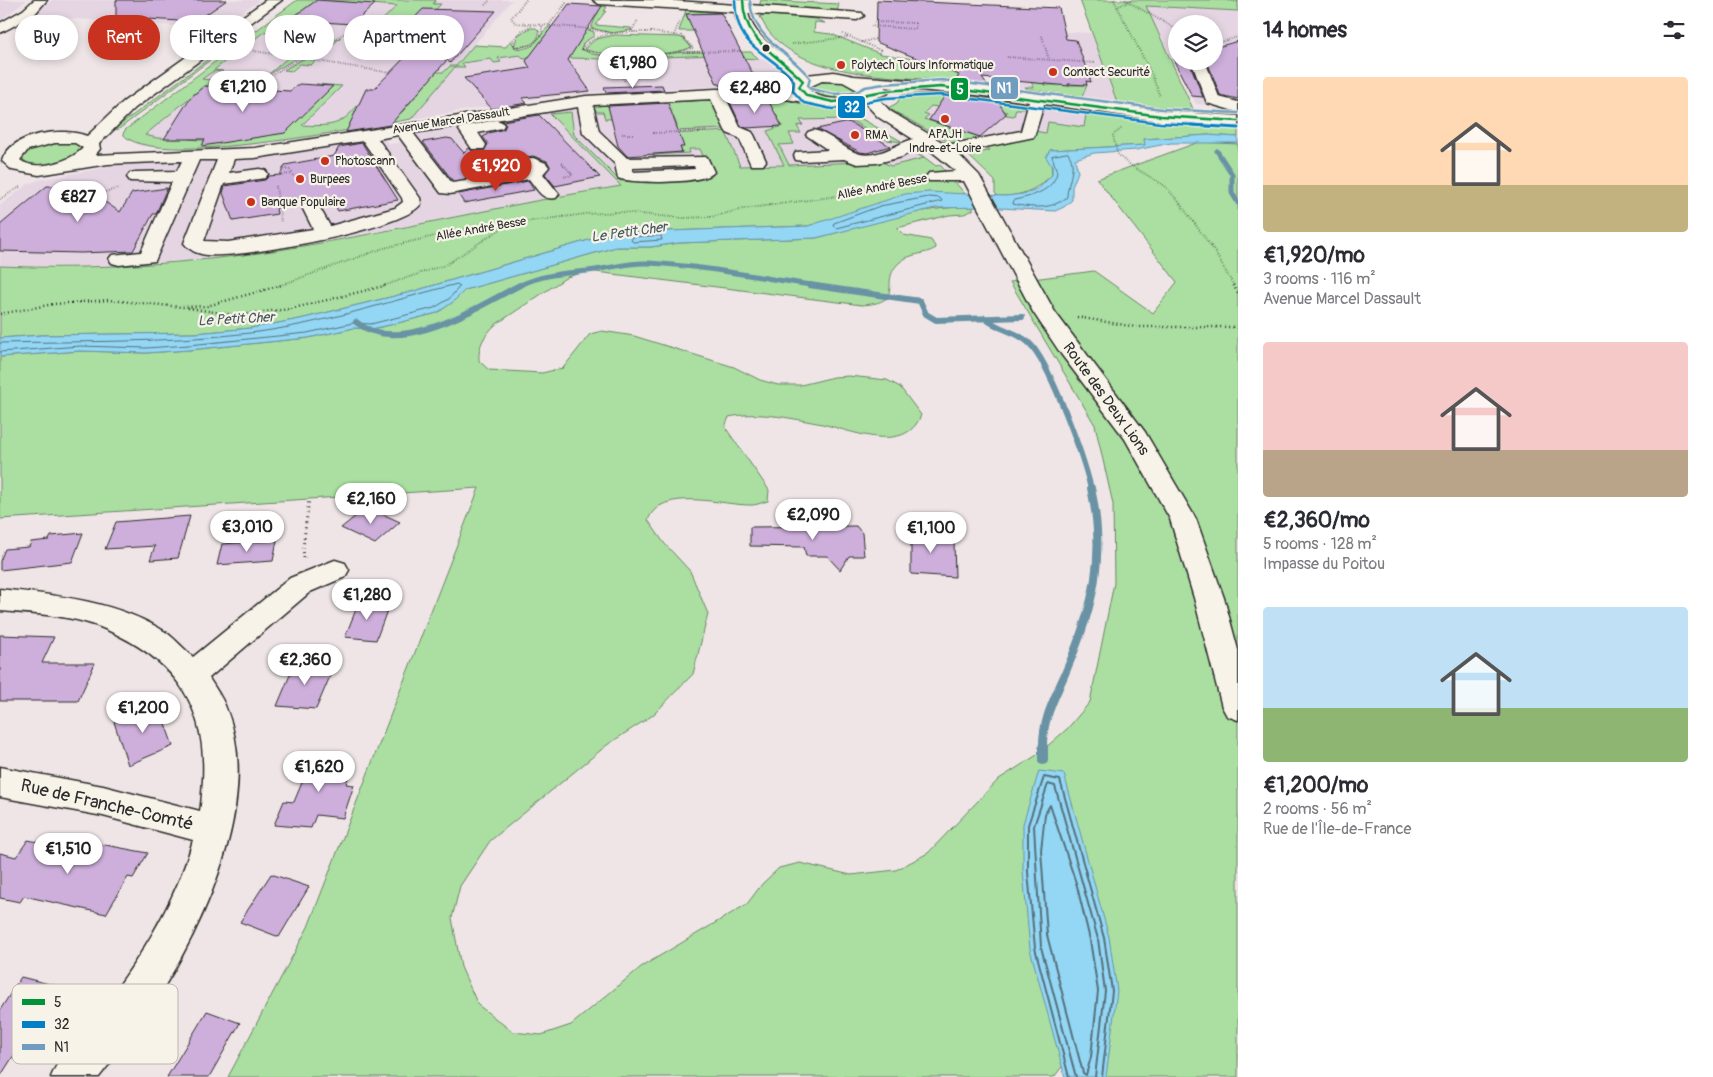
<!DOCTYPE html>
<html lang="en">
<head>
<meta charset="utf-8">
<style>
	body { margin:0; font-family:Pangolin,sans-serif; background:#f2f2f3; color:#2b2b33; height:100vh; display:flex; flex-direction:column; font-size:19px; white-space:nowrap }
	* { box-sizing:border-box; margin:0 }
	p { font-size:16px; color:#7c7c81 }
	.icon { flex:none; width:28px; height:28px; fill:none; stroke:currentColor; stroke-width:2; stroke-linecap:round; stroke-linejoin:round }
	.map { position:relative; flex:1; overflow:hidden }
	.sheet { display:flex; flex-direction:column; background:#fff; width:475px }
	.sheet>* { flex:none }
	.guide { position:absolute; left:15px; top:15px; width:475px; height:45px; display:flex; gap:10px }
	.buttons { position:absolute; left:1168px; top:15px; display:grid; gap:10px }
	.buttons a { display:grid; place-items:center; width:55px; height:55px; border-radius:50%; background:#fff; box-shadow:0 2px 8px #0003; font-size:25px }
	.price { position:absolute; translate:-50% -42px; padding:0 11px; border-radius:18px; background:#fff; color:#222; font-size:16px; line-height:32px; filter:drop-shadow(0 1px 2px #0008) }
	.price::after { content:''; position:absolute; left:50%; top:30px; width:15px; height:11px; margin-left:-8px; background:inherit; clip-path:polygon(0 0,100% 0,50% 100%) }
	.price.selected { background:#c8321e; color:#fff }
	ul { padding:0; list-style:none }
	li { display:grid; align-content:center; gap:10px; height:265px; padding:0 25px }
	li span { display:grid; place-items:center; height:155px; border-radius:5px; color:#555 }
	li>.icon { margin-inline-start:auto }
	span .icon { width:90px; height:90px; fill:#fffc; stroke-width:1 }
	li b { font-size:21px }
	h2 { display:flex; justify-content:space-between; align-items:center; height:60px; padding:0 25px; font-size:21px }
	.chip { padding:0 18px; border-radius:22px; background:#fff; box-shadow:0 2px 8px #0003; font-size:18px; line-height:45px }
	.chip.selected { background:#c8321e; color:#fff }
	main { display:flex; flex:1; min-height:0 }
	.map>svg:first-child { display:block }
</style>
</head>
<body>
<main>
<div class="map">
<svg width="1238" height="1077" viewBox="0 0 1238 1077">
	<rect width="100%" height="100%" fill="#efe5e6"/>
	<filter id="ink" filterUnits="userSpaceOnUse"><feTurbulence type="fractalNoise" baseFrequency=".02" numOctaves="2"/><feDisplacementMap in="SourceGraphic" scale="10" xChannelSelector="R" yChannelSelector="G"/><feConvolveMatrix kernelMatrix="1 2 1 2 8 2 1 2 1" color-interpolation-filters="sRGB"/></filter>
	<g filter="url(#ink)">
		<path fill="#e5d5e3" fill-rule="evenodd" d="M0,0H27L0,21Z
			M52,0H260L218,29L33,16Z
			M302,0H512L470,50L592,59L753,54L786,74L788,77L781,82L764,84L602,92L539,98L289,140L233,148L139,146L128,133Z
			M1145,6L1238,11V108L1196,104ZM1176,24H1214V61H1176Z
			M991,28L1091,33L1117,102L1002,86Z
			M943,93L984,97L1104,114L1096,125L961,150L944,138L888,108L897,103L902,95Z
			M722,99H778L798,105L856,115L908,144L933,163L925,170L601,189L322,242L232,257L118,266H0V205L28,184L38,180L118,165L255,159L384,138L389,144L404,142L400,136L570,108Z"/>
		<path fill="#aadfa1" stroke="#6a8566" d="M297,0H436L433,4H441L420,26H407L390,43L392,44L388,48L454,53L354,47L360,41H363L361,44L385,46L395,35L347,33L360,25L376,26L397,6L318,0L276,30L264,32L244,47L230,50Z
			M761,0L839,4L837,12L759,7Z
			M1080,0H1238V11L1146,6L1194,111L1117,102Z
			M601,6L607,7L604,11H606L595,25L631,28V30L612,33L591,28Z
			M686,10L721,13L686,14L688,19H691L689,22L693,31H679Z
			M771,15L816,19L825,23L815,22L814,32L831,34L881,54L933,62L967,75L966,82C908,76 786,82 760,16Z
			M549,27L586,29L594,32V36L584,42L581,49L592,54L615,57L611,63L612,72L603,59L540,57L524,59L520,55L498,58L501,62L494,63L491,59L462,63L465,67H455L411,119C365,127 149,170 123,134L125,130L224,55H229L225,59H228L214,70L223,71L212,72L202,79L212,80L208,84L226,86H204L145,135L157,138L178,139L209,114L188,139L213,141L286,131L332,87L316,84L342,86L302,125C345,128 343,120 371,91L389,114L402,112L436,72H444L450,66H456L474,45L506,47L511,40L515,48C538,52 537,34 549,27Z
			M530,28H536L539,31C540,43 524,49 514,46L518,35Z
			M312,34L311,38L329,39L335,36L269,74L292,54H302L316,43L307,42L309,38L285,37L281,40L278,39L285,35Z
			M615,35L679,37L685,39L691,47C678,57 599,57 584,49L596,39Z
			M341,37L311,65L300,64L292,71L284,70Z
			M688,52H751L759,59L741,58L739,54L641,58L642,62L628,58L625,60L634,63H615L616,59L623,56Z
			M215,54H218L119,129L113,130Z
			M823,80L845,81L859,91C848,104 821,100 809,90L808,87Z
			M1031,82H1043L1044,85H1087L1082,97L1027,89L1025,87H1034Z
			M929,93L963,95L1030,103L1028,109H1016L1014,116L1006,115L1007,112L1002,110L941,103L938,107L931,106L924,113L929,115L924,119L983,138L990,137L954,145L888,108L897,103L902,95Z
			M776,97L809,106L842,110L858,117L847,119L800,120L803,125L797,126L801,133H789L794,144L779,145L789,165L880,161L891,166L924,158L912,152V148L936,166L940,165L942,167L966,195L929,192L808,226L613,233L411,292L300,319L251,328L196,333L42,335L0,338V266C93,270 187,264 279,250C394,232 506,204 621,186L550,114L571,112L574,135L620,181L712,176L700,149H689L690,153L652,155L682,152L680,147L668,134L732,131L737,132L726,133L740,166L784,165L767,131L782,126L775,113H767L744,99Z
			M711,100L724,129L675,131L677,126L674,118L605,119L603,112H597L593,106Z
			M1041,105L1141,120L1238,126V137L1208,135L1144,139L1146,145L1050,150L1052,175C1036,190 1020,197 998,196L995,193V181L969,156L990,150L983,145L1034,131L1046,133L1048,122L1084,127L1086,114L1040,107Z
			M860,118L903,142L887,140L850,120Z
			M56,142H71L80,145L82,150C68,159 37,177 23,159V155L32,149Z
			M1199,142L1238,144V1077H1086L1065,1063L1054,1077H228L308,927L479,488L0,519V357L80,351L146,353L189,350L308,338L354,328L371,329L390,325L437,313L453,302L465,290L616,247H651L679,243L816,238C868,225 919,206 973,207V210L964,214L949,215L897,228L904,235L931,240L936,248C925,255 910,253 900,262C877,282 908,302 862,305L588,271L567,277L495,325C484,336 478,345 479,361L489,370L542,373L563,368L590,334L602,331L634,336L734,367L760,380L778,385H801L834,377L849,376L887,380L900,387L921,415C905,457 846,428 817,423C789,418 757,411 729,417L725,427L769,490L768,501C763,502 757,505 752,505C724,506 661,485 648,520L664,543L690,571L708,614L693,674L653,715L607,745L490,841L460,886L452,918L461,967L478,1005L513,1032L541,1035L571,1025L641,967L747,904L762,884L779,868L800,863L851,875L896,870L928,853L999,779L1037,755L1067,729L1090,702L1114,583L1113,504L1095,425L1010,282L1094,271L1153,313L1177,282L1097,179Z"/>
		<path fill="#93d7f5" stroke="#6992a4" d="M1208,135L1238,137V143H1171L1136,150L1094,153L1075,159L1078,172L1072,187V200L1064,207L1055,211L982,207L935,208L816,238L679,243L651,247H616L465,290L453,302L437,313L390,325L371,329L354,328L308,338L189,350L146,353L80,351L0,357V338L42,335L196,333L251,328L300,319L411,292L613,233L808,226L905,194L929,192L1005,196L1023,194L1039,188L1052,175V167L1046,157L1050,150L1145,145L1144,139Z
			M1039,771L1064,774L1109,937L1117,991L1106,1077H1065L1030,949L1023,872V824Z"/>
		<g fill="none" stroke-linecap="round" stroke-linejoin="round">
			<path stroke="#55707c" stroke-width="1" d="M1068,153C1078,167 1067,182 1067,197C1052,210 1031,208 1013,204L1014,200C1030,197 1054,191 1057,172L1052,156Z
				M929,197L940,198L942,201L836,228L833,226L834,223L880,206Z
				M661,236L662,240L633,242L631,240L633,237Z
				M0,343C83,341 168,343 250,333C319,325 390,301 457,284L460,286L449,299L434,308L371,324L353,323L307,333L189,345L146,348L80,346L0,352"/>
			<path stroke="#55707c" stroke-width="2" d="M1050,805L1077,886L1090,940L1098,991L1091,1057L1086,1075L1083,1073L1047,935L1041,850L1045,814Z
				M1069,1077L1035,948L1028,872V825L1044,777L1060,780L1104,938L1112,991L1102,1077
				M1076,1077L1041,947L1034,826L1048,784L1055,786L1098,939L1105,991L1095,1077"/>
			<path stroke="#6992a4" stroke-width="5" d="M1217,151L1232,174V193L1238,203
				M518,286C541,275 563,273 588,271C607,269 628,262 648,263C705,266 761,278 818,286"/>
			<path stroke="#6992a4" stroke-width="6" d="M809,285L920,301L926,314L936,320L1022,317
				M985,318C998,330 1016,331 1028,342C1050,361 1084,459 1091,489
				M356,322C401,358 478,306 520,285"/>
			<path stroke="#6992a4" stroke-width="8" d="M1043,748C1042,718 1056,696 1067,669C1094,606 1106,556 1091,488"/>
			<path stroke="#6992a4" stroke-width="10" d="M1043,747V760"/>
		</g>
		<path fill="#ceafdc" stroke="#2b2b2b" d="M116,0H227L195,22L116,17Z
			M317,0L375,4L353,24L289,20Z
			M877,0L1059,8L1066,39L1076,40L1091,82L1086,81L1087,85L1068,84L1069,86L982,78L987,85L955,82L959,75L876,42Z
			M569,4L602,6L568,60L590,91L522,98L527,103L492,109L464,78L530,68L526,61Z
			M423,9L496,11L450,63L447,60L390,125L346,132L366,89H374L414,48L398,47L412,33L401,32Z
			M721,13L749,67L762,88L722,87L720,84H717L686,14Z
			M1238,41V99L1220,95L1207,61H1214V48Z
			M1173,59L1189,61L1203,97L1192,96Z
			M299,84L333,86L285,133L202,146L205,139H164L190,98L204,86L290,91Z
			M662,85L664,90L606,93L604,87Z
			M946,94L997,100L1006,114L980,137L929,120Z
			M729,100H768L782,126L746,128L741,126Z
			M668,103L684,147H680L682,152L627,156L618,146L608,106Z
			M539,115L600,177L555,186L545,174L550,166L547,161L533,156L472,167L465,179L453,181L423,142L447,138L452,139L464,153L469,148L472,151H484L488,144L483,137L489,133L504,129L506,124L503,121Z
			M849,122L890,146L867,153L860,152L817,129Z
			M362,143L398,200L338,211L334,204L321,207L318,200L305,201L276,208L277,214L233,221L223,193L225,186L265,180L269,176L280,175L285,165L334,156L339,147Z
			M528,181L534,190L464,203L458,194Z
			M47,186L78,187L70,195L105,202L120,212L132,193L167,188L156,214H153L133,251L81,253L0,251V225Z
			M367,507L400,522L375,544L341,528Z
			M190,516L178,558L150,560L155,546L105,549L116,522Z
			M856,526L862,533L864,556H849L840,570L827,556H806L804,547L750,546V527Z
			M911,527L939,530V540L954,541L955,577L911,574Z
			M83,533L72,562L0,570V561L5,549L29,547L31,542L49,540L51,536Z
			M277,540L273,561L217,565L222,544Z
			M359,602L389,605L376,640L345,637Z
			M0,635L54,637L42,663H95L78,701H0Z
			M295,663L334,667L316,709L277,706Z
			M158,704L173,746L128,765L114,722Z
			M313,756L354,760L346,784L354,785L343,818L316,815L311,828L274,825L284,801L294,802Z
			M28,840L94,853L100,844L148,853L133,878L128,877L106,914L24,896L20,902L0,898V853L16,857Z
			M271,874L309,887L279,937L240,922Z
			M21,977L61,987L24,1048L19,1047L0,1077V1010Z
			M207,1011L240,1023L209,1077H167Z"/>
		<g fill="none" stroke-linecap="round" stroke-linejoin="round">
			<g stroke="#2b2b2b" stroke-width="3">
				<path id="minor" d="M34,0H47L33,16L0,33V23L23,10Z
					M266,0H282L135,108L99,144L100,149L95,155L255,148L586,96L716,89L793,90L791,87L796,82C778,58 739,45 735,12L599,4L593,0H661L736,5L737,0H749V5L862,13L864,16L857,20L748,13C755,43 789,53 806,75L834,72L854,76L976,85L1161,111L1238,116V126L1161,121L1044,104L1034,137L957,153L979,175L1055,312L1145,432L1196,519L1224,598L1238,650V720L1227,716L1222,707L1194,598L1170,519L1125,439L1061,354L1033,312L964,181H929L926,177L929,173L956,171L925,146L913,150L902,157L877,163L857,164L844,159L802,161L796,160L794,156L796,152L828,150L806,135L808,132L814,130C831,134 844,150 860,154C879,158 896,144 913,139L878,117L864,102L833,107L780,98H726L740,127L752,132L754,135L766,161L763,165H751L739,138L727,133L725,130L711,99L593,105L599,131L627,158L707,157L714,172C705,184 632,184 618,178L615,164L583,133L578,107L413,133L452,183L466,181L472,169L533,158L546,163L549,167L543,174L559,194L556,198C542,201 537,189 529,179L450,194L441,193L398,135L378,139L420,198L421,204C403,230 241,258 207,255C198,254 190,251 184,243L217,160H199L155,261L119,265L112,263L109,259L112,255L141,252L172,182L130,181L127,177L130,173L136,172L177,171L182,161L108,164L39,175L12,170L2,161C11,132 64,127 87,136L123,102ZM822,81L843,82L861,92C848,102 818,101 807,88ZM884,87L976,95L1029,102L1021,131L947,145L890,111L877,97L887,94L890,91ZM363,141L402,198L403,202L395,208L330,226L317,203H305L302,207L313,229L228,242L204,241L224,184L265,178L268,174L265,170L259,169L229,173L234,159L255,158ZM55,143H75L83,148C70,162 36,172 20,160L28,150ZM694,166L695,169L633,172L632,168Z
					M1191,61H1205L1219,97L1238,102V112L1207,103Z
					M496,120L502,122L504,125L502,128L478,133L486,145L484,149H472L459,130L461,127Z
					M335,560L345,563L349,570L345,577L310,592L209,678C215,688 222,697 226,708C266,804 195,948 138,1026C126,1044 112,1060 99,1077H51C63,1047 90,1024 110,998C145,951 178,896 193,840L103,816L0,797V767L103,786L200,811C202,801 202,790 203,780C207,704 174,659 105,629C73,615 35,614 0,611V589C56,595 118,601 167,633C176,640 184,649 193,657L290,578Z"/>
			</g>
			<path stroke="#2b2b2b" stroke-width="2" stroke-dasharray="0.5 2" stroke-linecap="butt" d="M526,0L511,18L516,23L582,28L611,33
				M1114,0L1152,75L1160,97
				M1125,0L1176,29
				M1227,0L1238,2
				M485,5L490,0
				M1117,7L1132,0
				M874,22L916,23L915,30
				M549,25L567,2
				M531,26L522,30L513,40L515,47L532,45L542,35V26
				M871,26L915,29
				M634,32L632,30L638,20
				M651,32L681,36L693,48C659,58 616,62 582,49C596,30 630,32 651,32Z
				M843,34L880,50L879,54
				M674,35L680,21
				M1042,36L1049,60
				M862,42L875,39
				M792,44L848,37
				M1214,44L1238,37
				M254,51L392,73
				M687,52L741,51
				M617,57L646,65
				M619,57L614,59L615,69L625,81
				M1007,57L1096,63
				M617,72L643,70
				M252,86L357,26
				M845,119L878,138
				M1121,129L1113,135L1117,153L1127,163L1165,186L1179,202L1213,249L1234,286
				M653,133L710,131
				M622,134H633
				M562,163L573,175L562,177
				M284,169L291,170L293,176
				M280,175L292,174
				M276,186L281,222
				M91,196L120,188
				M0,199L20,187
				M80,208L92,194L84,181
				M278,286L384,248L460,230L586,214L620,212L682,218L711,217L743,209L845,195L914,181
				M383,286L447,264L508,224"/>
			<path stroke="#2b2b2b" stroke-width="2.5" stroke-dasharray="1 3" stroke-linecap="butt" d="M1233,285L1238,293
				M188,308L235,315L290,309L388,285
				M0,314L54,304L109,300L182,307L207,306L282,285
				M1077,317L1136,327H1238"/>
			<path stroke="#2b2b2b" stroke-width="3" stroke-dasharray="1 4" stroke-linecap="butt" d="M304,558L303,548L309,499"/>
			<use href="#minor" fill="#f7f3e8" fill-rule="evenodd"/>
			<g stroke="#f7f3e8" stroke-width="4.5">
				<path id="bus-1" d="M743,0C744,43 777,53 803,81L799,87L807,96L833,102L856,100L867,94L885,91L941,87L1161,116L1238,121"/>
			</g>
			<g stroke="#f7f3e8" stroke-width="4.5">
				<path id="bus-2-far1" d="M735,0C736,52 768,49 794,81L793,91L804,103L832,109L857,107L869,101L886,98L941,95L1160,123L1210,126"/>
			</g>
			<g stroke="#f7f3e8" stroke-width="5.5">
				<path id="bus-2" d="M1191,125L1238,128"/>
			</g>
			<g stroke="#f7f3e8" stroke-width="4.5">
				<path id="bus-3" d="M750,1C753,40 788,50 810,78L808,86L811,89L834,94L854,93L865,87L884,84L942,80L1162,109L1238,113"/>
			</g>
			<use href="#bus-1" stroke="#00933a" stroke-width="2.5"/>
			<use href="#bus-2-far1" stroke="#0080c4" stroke-width="2.5"/>
			<use href="#bus-2" stroke="#0080c4" stroke-width="3"/>
			<use href="#bus-3" stroke="#709cbf" stroke-width="2.5"/>
		</g>
	</g>
	<circle fill="#2b2b2b" stroke="#f7f3e8" stroke-width="2" cx="766" cy="48" r="4.5"/>
	<g fill="#c8321e" stroke="#f7f3e8" stroke-width="2">
		<circle cx="841" cy="65" r="5"/>
		<circle cx="1053" cy="72" r="5"/>
		<circle cx="945" cy="119" r="5"/>
		<circle cx="855" cy="135" r="5"/>
		<circle cx="325" cy="161" r="5"/>
		<circle cx="300" cy="179" r="5"/>
		<circle cx="251" cy="202" r="5"/>
	</g>
	<g text-anchor="middle" dominant-baseline="central" stroke-width="4.5" stroke-linejoin="round" paint-order="stroke">
		<g font-size="12" fill="#2b2b2b" stroke="#f7f3e8" text-anchor="start">
			<text x="851" y="65">Polytech Tours Informatique</text>
			<text x="1063" y="72">Contact Securité</text>
			<text x="945" y="134" text-anchor="middle">APAJH<tspan x="945" dy="14">Indre-et-Loire</tspan></text>
			<text x="865" y="135">RMA</text>
			<text x="335" y="161">Photoscann</text>
			<text x="310" y="179">Burpees</text>
			<text x="261" y="202">Banque Populaire</text>
		</g>
		<g font-size="12" fill="#2b2b2b" stroke="#f7f3e8">
			<text transform="translate(451 121) rotate(-9)">Avenue Marcel Dassault</text>
			<text transform="translate(882 187) rotate(-11)">Allée André Besse</text>
			<text transform="translate(481 229) rotate(-10)">Allée André Besse</text>
		</g>
		<g font-size="14" font-style="italic" fill="#45565e" stroke="#f7f3e8">
			<text transform="translate(629 232) rotate(-8)">Le Petit Cher</text>
			<text transform="translate(236 319) rotate(-3)">Le Petit Cher</text>
		</g>
		<g font-size="15" fill="#2b2b2b" stroke="#f7f3e8">
			<text transform="translate(1106 399) rotate(54)">Route des Deux Lions</text>
		</g>
		<g font-size="18" fill="#2b2b2b" stroke="#f7f3e8">
			<text transform="translate(107 805) rotate(13)">Rue de Franche-Comté</text>
		</g>
	</g>
	<rect x="12" y="984" width="166" height="80" rx="8" fill="#f7f3e8" stroke="#bab7af" stroke-width="1"/>
	<rect x="22" y="999" width="23" height="6" fill="#00933a"/>
	<rect x="22" y="1021" width="23" height="7" fill="#0080c4"/>
	<rect x="22" y="1044" width="23" height="6" fill="#709cbf"/>
	<g font-size="14" fill="#2b2b2b">
		<text x="54" y="1007">5</text>
		<text x="54" y="1029">32</text>
		<text x="54" y="1052">N1</text>
	</g>
	<g stroke="#f7f3e8" stroke-width="2">
		<rect x="990" y="76" width="29" height="24" rx="5" fill="#709cbf"/>
		<rect x="950" y="77" width="19" height="24" rx="5" fill="#00933a"/>
		<rect x="837" y="95" width="29" height="24" rx="5" fill="#0080c4"/>
	</g>
	<g font-size="14" text-anchor="middle" font-weight="bold" fill="#fff">
		<text x="1004" y="93">N1</text>
		<text x="960" y="94">5</text>
		<text x="852" y="112">32</text>
	</g>
</svg>
<div class="buttons">
<a><svg class="icon" aria-label="layers" viewBox="0 0 24 24"><path d="M12 4l9 5-9 5-9-5zM3 14l9 5 9-5"/></svg></a>
</div>
<b class="price" style="left:633px;top:89px">€1,980</b>
<b class="price" style="left:243px;top:113px">€1,210</b>
<b class="price" style="left:755px;top:114px">€2,480</b>
<b class="price selected" style="left:496px;top:192px">€1,920</b>
<b class="price" style="left:78px;top:223px">€827</b>
<b class="price" style="left:371px;top:525px">€2,160</b>
<b class="price" style="left:813px;top:541px">€2,090</b>
<b class="price" style="left:247px;top:553px">€3,010</b>
<b class="price" style="left:931px;top:554px">€1,100</b>
<b class="price" style="left:367px;top:621px">€1,280</b>
<b class="price" style="left:305px;top:686px">€2,360</b>
<b class="price" style="left:143px;top:734px">€1,200</b>
<b class="price" style="left:319px;top:793px">€1,620</b>
<b class="price" style="left:68px;top:875px">€1,510</b>
<div class="guide">
<a class="chip">Buy</a>
<a class="chip selected">Rent</a>
<a class="chip">Filters</a>
<a class="chip">New</a>
<a class="chip">Apartment</a>
</div>
</div>
<section class="sheet">
<h2>14 homes<svg class="icon" aria-label="filters" viewBox="0 0 24 24"><path d="M4 7h16M4 17h16"/><circle cx="9" cy="7" r="2"/><circle cx="15" cy="17" r="2"/></svg></h2>
<ul>
<li><span style="background:linear-gradient(#ffd9b3 70%,#c2b280 0)"><svg class="icon" aria-label="home" viewBox="0 0 24 24"><path d="M3 11l9-7 9 7M6 9v11h12V9"/></svg></span><div><b>€1,920/mo</b><p>3 rooms · 116 m²</p><p>Avenue Marcel Dassault</p></div></li>
<li><span style="background:linear-gradient(#f6c9c9 70%,#b9a48a 0)"><svg class="icon" aria-label="home" viewBox="0 0 24 24"><path d="M3 11l9-7 9 7M6 9v11h12V9"/></svg></span><div><b>€2,360/mo</b><p>5 rooms · 128 m²</p><p>Impasse du Poitou</p></div></li>
<li><span style="background:linear-gradient(#bfe0f5 65%,#8fb573 0)"><svg class="icon" aria-label="home" viewBox="0 0 24 24"><path d="M3 11l9-7 9 7M6 9v11h12V9"/></svg></span><div><b>€1,200/mo</b><p>2 rooms · 56 m²</p><p>Rue de l'Île-de-France</p></div></li>
</ul>
</section>
</main>
</body>
</html>
